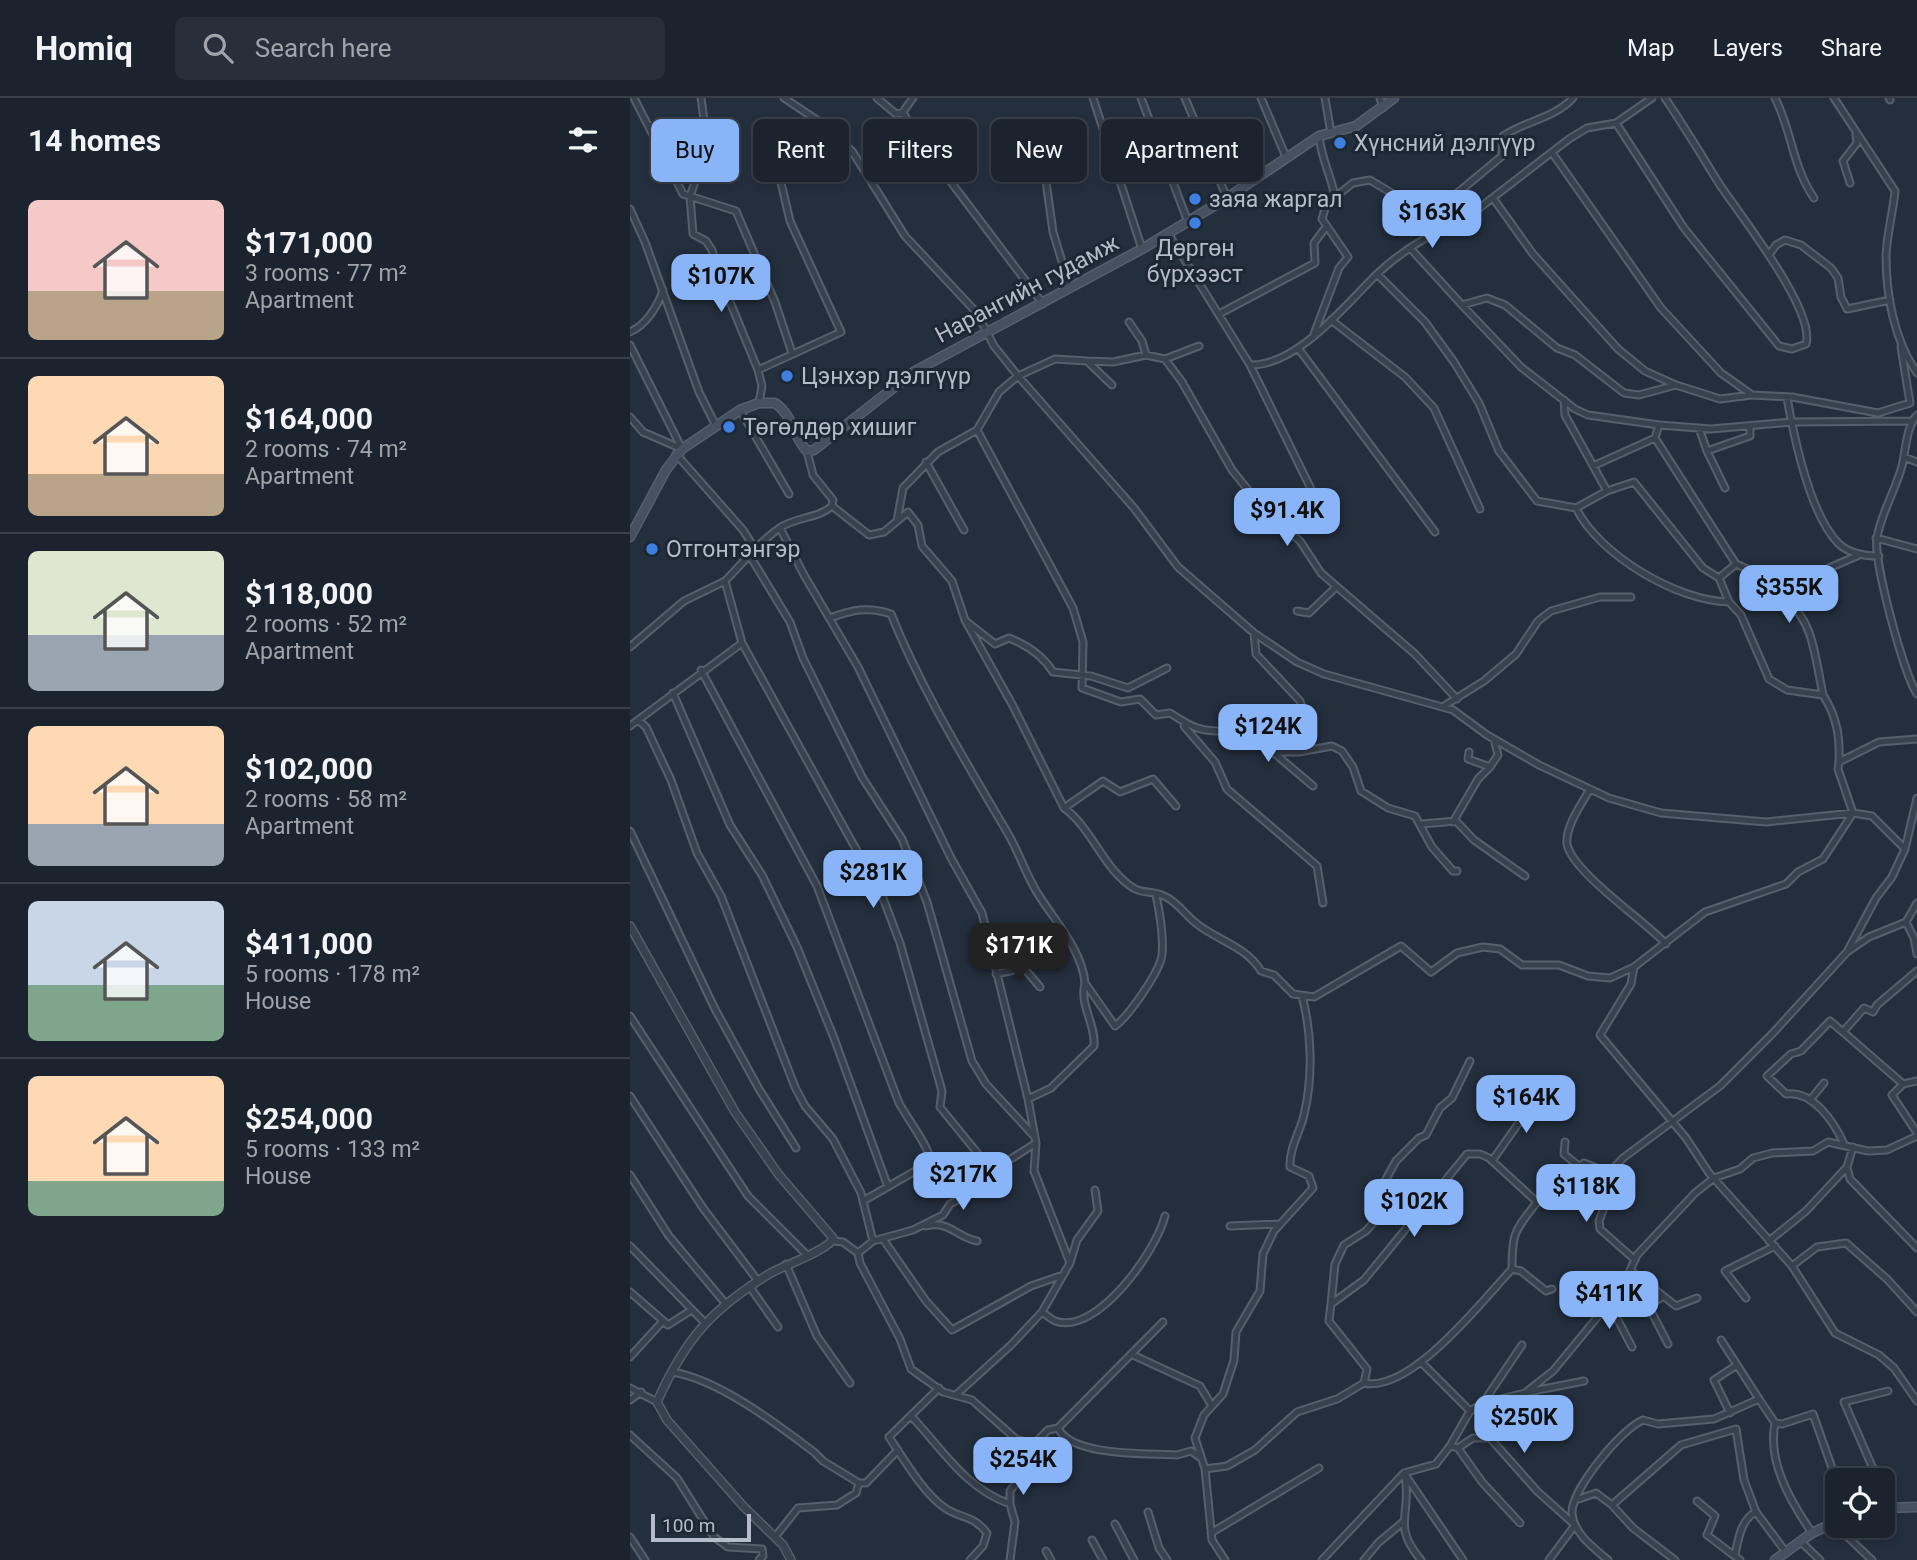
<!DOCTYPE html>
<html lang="en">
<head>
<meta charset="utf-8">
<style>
	body { margin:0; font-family:Roboto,sans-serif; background:#282f3a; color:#f1f3f6; height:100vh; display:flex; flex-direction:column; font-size:26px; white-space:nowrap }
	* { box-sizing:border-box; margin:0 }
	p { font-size:23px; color:#a0a4aa }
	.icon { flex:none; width:38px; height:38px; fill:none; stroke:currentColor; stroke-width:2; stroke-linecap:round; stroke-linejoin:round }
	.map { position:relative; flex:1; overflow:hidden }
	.drawer { display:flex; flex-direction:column; background:#1b232e; width:630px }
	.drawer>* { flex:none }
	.banner { position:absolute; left:21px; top:21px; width:665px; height:63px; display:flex; gap:14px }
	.buttons { position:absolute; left:1195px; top:1370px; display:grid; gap:14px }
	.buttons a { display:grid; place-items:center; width:70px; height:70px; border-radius:10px; background:#1b232e; box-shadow:0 4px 10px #0003,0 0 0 2px #39404a; font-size:35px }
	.scale { position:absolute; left:21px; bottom:18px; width:100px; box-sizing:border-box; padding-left:7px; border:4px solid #b4bcc9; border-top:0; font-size:19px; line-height:24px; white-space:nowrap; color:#b4bcc9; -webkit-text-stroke:5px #1d2633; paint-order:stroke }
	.price { position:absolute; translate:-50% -60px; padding:0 16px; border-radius:14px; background:#8ab4f8; color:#111; font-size:23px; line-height:46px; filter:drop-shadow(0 2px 4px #0008) }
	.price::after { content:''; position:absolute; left:50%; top:42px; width:21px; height:16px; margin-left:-10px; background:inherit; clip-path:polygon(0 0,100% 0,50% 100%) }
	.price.on { background:#222; color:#fff }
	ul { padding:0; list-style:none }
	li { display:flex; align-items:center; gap:21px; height:175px; padding:0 28px }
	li+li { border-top:2px solid #39404a }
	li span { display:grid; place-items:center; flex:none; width:196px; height:140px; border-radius:10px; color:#555 }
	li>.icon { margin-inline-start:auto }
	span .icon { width:84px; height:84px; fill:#fffc; stroke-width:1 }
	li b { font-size:30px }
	h2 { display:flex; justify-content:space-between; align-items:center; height:84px; padding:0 28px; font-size:30px }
	.chip { padding:0 24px; border-radius:10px; background:#1b232e; box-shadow:0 4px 10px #0003,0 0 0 2px #39404a; font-size:24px; line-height:63px }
	.chip.on { background:#8ab4f8; color:#111 }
	header { display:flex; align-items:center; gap:42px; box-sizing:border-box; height:98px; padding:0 35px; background:#1b232e; border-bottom:2px solid #39404a }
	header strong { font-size:33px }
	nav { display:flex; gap:38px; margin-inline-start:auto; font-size:24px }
	.search { width:490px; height:63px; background:#282f3a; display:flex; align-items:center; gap:18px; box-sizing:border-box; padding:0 24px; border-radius:10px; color:#a0a4aa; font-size:26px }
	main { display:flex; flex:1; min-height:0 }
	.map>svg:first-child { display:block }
</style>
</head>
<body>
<header>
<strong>Homiq</strong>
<div class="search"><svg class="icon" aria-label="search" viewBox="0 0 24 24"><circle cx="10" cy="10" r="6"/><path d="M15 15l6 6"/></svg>Search here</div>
<nav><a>Map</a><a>Layers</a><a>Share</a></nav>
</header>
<main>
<section class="drawer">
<h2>14 homes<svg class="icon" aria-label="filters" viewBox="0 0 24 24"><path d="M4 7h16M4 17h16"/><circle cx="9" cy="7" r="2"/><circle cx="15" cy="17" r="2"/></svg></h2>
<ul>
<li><span style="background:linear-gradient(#f6c9c9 65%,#b9a48a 0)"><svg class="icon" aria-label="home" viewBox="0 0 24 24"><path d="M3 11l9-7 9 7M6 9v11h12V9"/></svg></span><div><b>$171,000</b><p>3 rooms · 77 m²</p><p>Apartment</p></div></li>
<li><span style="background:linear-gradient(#ffd9b3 70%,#b9a48a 0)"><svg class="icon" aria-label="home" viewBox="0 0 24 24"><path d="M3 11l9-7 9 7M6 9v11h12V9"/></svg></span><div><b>$164,000</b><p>2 rooms · 74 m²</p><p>Apartment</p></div></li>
<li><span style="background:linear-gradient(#dfe7d0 60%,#9aa5b1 0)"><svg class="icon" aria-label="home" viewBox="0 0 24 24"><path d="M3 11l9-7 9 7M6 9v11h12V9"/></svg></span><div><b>$118,000</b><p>2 rooms · 52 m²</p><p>Apartment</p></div></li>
<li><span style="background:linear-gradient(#ffd9b3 70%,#9aa5b1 0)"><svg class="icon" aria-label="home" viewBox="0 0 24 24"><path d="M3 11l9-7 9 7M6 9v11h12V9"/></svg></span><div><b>$102,000</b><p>2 rooms · 58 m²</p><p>Apartment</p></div></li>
<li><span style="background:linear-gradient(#c9d6e8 60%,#7fa58c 0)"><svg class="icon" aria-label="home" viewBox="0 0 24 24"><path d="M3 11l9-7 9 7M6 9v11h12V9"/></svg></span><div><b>$411,000</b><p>5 rooms · 178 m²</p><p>House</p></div></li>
<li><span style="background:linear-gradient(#ffd9b3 75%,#7fa58c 0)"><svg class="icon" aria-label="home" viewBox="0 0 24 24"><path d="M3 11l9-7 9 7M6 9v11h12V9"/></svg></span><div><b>$254,000</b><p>5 rooms · 133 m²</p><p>House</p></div></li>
</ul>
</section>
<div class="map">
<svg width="1287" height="1462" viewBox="0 0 1287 1462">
	<rect width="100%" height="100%" fill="#242f3e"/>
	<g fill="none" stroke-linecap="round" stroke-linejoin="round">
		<g stroke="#565f6c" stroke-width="9">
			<path id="minor" d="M4,0L53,96L106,113L145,204L162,255
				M71,0L76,36L72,65L60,98L63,136L76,143L82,152L89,177L128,272
				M154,0L187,22L222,53L275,138L347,215L364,248L388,278L504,410L548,469L624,535L667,564L694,576L823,612L857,637L909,667L979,700L1031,715L1136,724L1223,715L1242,718L1275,751L1262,779L1246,800L1217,854L1143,935L1090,988L993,1060L979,1075L954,1065L907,1104L859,1060L850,1056H837L734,1182L701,1206L699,1223L737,1271L734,1285L707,1301L667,1314L625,1352L597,1368L575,1371
				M247,0L266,16L273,14
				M283,0L273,14L284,35L413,206
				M463,0L512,151
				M511,0L558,124
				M555,0L597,100
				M631,0L656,59
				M695,0L701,35
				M750,0L753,10
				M1145,0C1162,33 1162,68 1184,100
				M1204,0L1265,93C1263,114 1257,136 1256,157C1256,197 1264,242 1287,275
				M1259,0L1260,2
				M986,25L1054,130L1149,248L1162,251L1176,246C1186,213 1110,117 1090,87C1072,58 1054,28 1035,0
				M689,38C691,60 701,77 705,99L723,85L740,82L783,108L807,112L830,125
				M411,47L423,134L440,190
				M923,56L1031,210L1091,275L1122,297
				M1220,85L1213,63L1227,45L1226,37
				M863,100L903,156L988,251L1015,273L1046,287
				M0,111L15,144L69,294L86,328
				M807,112L872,58L873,38C895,23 925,20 943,0
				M538,135L620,267C668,268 716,206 748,175C772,153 800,135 830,125L939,41L957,30L986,25L1022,0
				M780,150L832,207L857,200L875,207L927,250L945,257L994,295L1009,297L1046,287L1090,301L1122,297L1162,299L1248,315L1280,305L1271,249
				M1139,157L1146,147L1155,142L1171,147L1201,170L1208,180L1211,199L1217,211L1260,202
				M747,176L795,224L824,264L849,305L869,353L907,403L946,410L977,393L1004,384L1073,470L1089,480L1106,466L1025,340L1029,327
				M832,207L891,269L945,311L958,317L1029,327L1081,331L1162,324L1282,323
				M589,216L685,165L684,145L696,129
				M701,222L775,279L804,310L850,411
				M499,224L512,243L516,257
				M0,234C16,227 28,208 33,192
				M684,236L709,170L718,159L692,121L697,104L705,99
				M0,247L52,351
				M668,250L805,434
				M535,261L552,284L602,372L639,418L670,443L691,475L785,556L827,601
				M457,263L483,264L516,257L535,261L569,248
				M620,267L686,401
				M1157,300C1164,339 1180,416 1208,445C1219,456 1234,458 1249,458
				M934,302L935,317L977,393
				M129,305L132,288L128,272L211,234L160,123L149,76L130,63
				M110,312L159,396
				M1287,317C1276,329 1276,352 1272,368C1266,391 1250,418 1247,440C1243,462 1274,577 1287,596
				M0,319L13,334L52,351
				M1069,330L1077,353
				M347,332L443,510L453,544L452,590L491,604L510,601L526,617L540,615C563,630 570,634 600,633L605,625C634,624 651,636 673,612L670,603L626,556L624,535
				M46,356L113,432L125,451
				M1274,359L1287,364
				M296,364L334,432
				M963,368L1025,340
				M1095,390L1077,353L1120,338V329
				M202,408L239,437L254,434L278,414L288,427L292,448L322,483L335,522L383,608L434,710C461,729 471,766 499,787C511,797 522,792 534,798C547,803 556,818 567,826C587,842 617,849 631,873L644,877L663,896L684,899L771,848L801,874L827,855L853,849L870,851L892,867H929L958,878L980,880L1004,869
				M946,410C969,457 1047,503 1099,504
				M267,423L273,390L308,354L347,332L369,294L388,278L425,261L457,263L482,287
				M150,430L174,477L228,569L321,760L352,815L398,1001L406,1045L404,1073L440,1165L412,1214L381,1247L327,1296
				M1246,440L1287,451
				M120,458L160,524L173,560L232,679L272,741L297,804L342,963L356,986L404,1038
				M1106,466C1135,477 1170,506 1180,537C1186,556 1189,577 1193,597
				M1089,480L1099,504L1111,517L1139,581L1157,592L1193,597C1207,619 1210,638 1209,664
				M1153,499L1199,470L1229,457
				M667,513L679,515L706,489
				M200,520C221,512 238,508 261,516C292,593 335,662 377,734C389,754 396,777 408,796C425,823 452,852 455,885
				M337,524L365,546L379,540C397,547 413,558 423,574L461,578L498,590L537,570
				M112,545L253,800L270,845L312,993L310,1009L362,1073
				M0,549L54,503L95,483
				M71,572L187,788L269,1005C277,1020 300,1050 301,1064L233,1103
				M43,595L100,727L132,777L167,849L204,940L258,1089
				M814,608L854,583L886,556L908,523L921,513L970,499H1001
				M8,622L16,629L41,682L67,755L91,798L165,989L175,1008L203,1041L231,1095L243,1143L228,1155L230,1165L270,1241L281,1271L313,1294L342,1302L386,1341L404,1346L418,1332L428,1330L533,1224
				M0,628L112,545L95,483C113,465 130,443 151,429C167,419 189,420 202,408L203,402L183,377L177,353
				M554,628L585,664L597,691L687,768L693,805
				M600,633L637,649L683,688
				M1287,641L1249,644L1209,664L1208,671L1223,715L1193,761L1168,774L1156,786L1075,814L1004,869L1001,886L970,937L1056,1040L1079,1075L1162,1168L1205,1235L1249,1257L1264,1270L1287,1303
				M644,654H669L702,648L712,653L723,669L731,693L758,710L785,718L802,749L823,773H827
				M839,654L838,661L860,669L868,657L864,641
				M960,691C952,705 935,729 937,746C942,774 1015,823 1036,846
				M434,710L473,683L490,694L523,681L546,708
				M823,724L848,681L860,669
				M792,726L826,723L844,742L895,778
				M0,733L85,911L129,991L166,1050
				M1275,751L1287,700
				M1276,824L1284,840L1287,856
				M1217,854L1239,839L1276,824L1287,805
				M366,876L394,870L410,889
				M0,918L118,1098L177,1157
				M1212,933L1273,986
				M1287,983L1273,986L1262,997L1287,1035
				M0,998L73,1110L128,1183
				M398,1001L421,990L464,948C466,926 449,907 455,885L485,928C499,918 530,873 532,857C534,837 530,816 526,797
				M1180,1002L1194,985
				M935,1044L934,1056L950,1069
				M1214,1046C1204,1024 1183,992 1156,996L1137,978L1161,956L1171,953L1200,923L1213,934L1234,910L1243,914L1247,907L1287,873
				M1223,1049L1217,1069L1220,1081L1287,1150
				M862,1063L909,996
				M979,1075L975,1081L981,1092L969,1123L970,1131L1005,1162
				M0,1077L39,1138L95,1205
				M296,1128C318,1122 327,1139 347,1143
				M600,1128L650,1126
				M253,1141L296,1203L322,1232L401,1188L433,1177
				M203,1143L213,1144L228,1155
				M243,1143L283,1132L313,1117L320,1106L336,1098L362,1073L406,1045
				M1139,1143L1176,1113L1217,1069
				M0,1148L74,1224
				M440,1165L447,1142L468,1113L465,1092
				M156,1166L187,1238L220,1285
				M1162,1168L1187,1149L1216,1145L1257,1181L1287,1214
				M882,1171L891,1173L916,1193L922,1191
				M1000,1172L1046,1208L1067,1200
				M120,1189L148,1229
				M0,1194L38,1227L60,1213
				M1032,1199L1023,1205L1020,1211L1038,1246
				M1116,1200L1095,1173L1145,1148
				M979,1205L1002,1249
				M701,1206L705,1166L714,1147L736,1133L743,1125L751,1090L766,1063L789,1040L796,1037L810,1010L822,1000L840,963
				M412,1214C416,1217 421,1221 425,1223C468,1238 527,1151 535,1118
				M1091,1242L1129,1301
				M503,1257L570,1288L582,1308
				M0,1259L33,1223
				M792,1265L840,1313
				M42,1274C88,1281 147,1326 184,1354L193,1363L229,1385H236L268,1352
				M734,1285C781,1295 852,1203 882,1171C882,1133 885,1133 907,1104
				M0,1290L27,1304
				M309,1290L259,1339C273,1360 294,1396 315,1410C331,1421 342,1416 357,1435L353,1448L340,1462
				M898,1294L954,1283
				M0,1302L11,1294
				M853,1305L892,1247
				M1100,1315L1084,1282L1107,1267
				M282,1319C313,1352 335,1390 380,1406
				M1145,1325C1137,1364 1161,1404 1182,1435
				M428,1330C442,1359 517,1355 547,1357L561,1353L571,1360
				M0,1337L47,1380L84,1439L98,1449L132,1451L133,1458L129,1462
				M820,1348L828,1350L843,1340H860L907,1393L945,1427L919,1462
				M828,1350L852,1384L890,1425
				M774,1375L833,1462
				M775,1378C782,1418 761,1426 791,1462
				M1248,1382L1214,1304L1258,1293
				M1253,1393L1261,1410
				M949,1401L966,1395L982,1407L1051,1347L1106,1331L1114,1382L1126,1414L1155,1453
				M1067,1403L1085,1418L1077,1437L1110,1462
				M982,1407L1003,1430L1045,1462
				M518,1414L529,1450L537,1462
				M1203,1425L1242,1462
				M485,1426L504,1462
				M581,1435L689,1370
				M0,1439L15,1462
				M145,1439L168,1410L207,1407L226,1395L229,1385
				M462,1442L473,1462
				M1170,1443L1190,1462
				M416,1453L421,1462
				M1105,1457C1108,1442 1111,1421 1126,1414
				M380,1462L385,1424L380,1406V1393L406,1358L404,1346
				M595,1462L582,1442L575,1371L565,1340L574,1317L593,1296L604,1262L606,1234L630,1193L633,1156L644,1133L683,1090L679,1078L660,1069C659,1051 670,1034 674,1017C683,979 682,935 672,898
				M692,1462L774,1375L806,1366L820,1348L840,1313L854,1305L895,1295L923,1273L993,1188L1007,1157L1065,1095L1084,1080L1110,1071L1123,1060L1142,1055L1183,1053L1198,1044L1238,1053L1257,1052L1287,1038
				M734,1462L748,1445L773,1424
				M978,1462C964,1450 943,1435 942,1415C941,1392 991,1331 1013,1322L1028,1326L1084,1321L1129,1301L1145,1325L1152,1326L1183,1316L1208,1387"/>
		</g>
		<g stroke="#565f6c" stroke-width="10">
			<path id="tertiary" d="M0,828L105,1014L149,1077L203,1140C200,1152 152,1168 139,1176C81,1212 55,1241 27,1304L37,1322L114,1409L153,1447L161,1462"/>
		</g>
		<g stroke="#565f6c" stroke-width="11">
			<path id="secondary" d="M0,439L36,372L52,351L110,312L129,305H145C164,318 162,338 177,353L184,352L285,273L512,151L597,100L689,38L726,28L764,0
				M1253,1410L1287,1409
				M1145,1462L1182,1435L1208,1423"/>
		</g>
		<use href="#minor" stroke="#38414e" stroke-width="5"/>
		<use href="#tertiary" stroke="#38414e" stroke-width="7"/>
		<use href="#secondary" stroke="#465061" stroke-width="8"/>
	</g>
	<g fill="#3f7fe0" stroke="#1d2633" stroke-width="2.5">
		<circle cx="710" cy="45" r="7"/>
		<circle cx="565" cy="101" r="7"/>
		<circle cx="565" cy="125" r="7"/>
		<circle cx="157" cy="278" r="7"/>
		<circle cx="99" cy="329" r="7"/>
		<circle cx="22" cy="451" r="7"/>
	</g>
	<g text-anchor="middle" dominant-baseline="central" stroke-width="6" stroke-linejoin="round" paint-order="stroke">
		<g font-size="23" fill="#b4bcc9" stroke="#1d2633" text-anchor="start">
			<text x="724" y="45">Хүнсний дэлгүүр</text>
			<text x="579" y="101">заяа жаргал</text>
			<text x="565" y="150" text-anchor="middle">Дөргөн<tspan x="565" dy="26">бүрхээст</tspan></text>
			<text x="171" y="278">Цэнхэр дэлгүүр</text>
			<text x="113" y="329">Төгөлдөр хишиг</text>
			<text x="36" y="451">Отгонтэнгэр</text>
		</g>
		<g font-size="23" fill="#b4bcc9" stroke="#1d2633">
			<text transform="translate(397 191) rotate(-28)">Нарангийн гудамж</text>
		</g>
	</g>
</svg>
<div class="buttons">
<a><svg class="icon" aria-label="locate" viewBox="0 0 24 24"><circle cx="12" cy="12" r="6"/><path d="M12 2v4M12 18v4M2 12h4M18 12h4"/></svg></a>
</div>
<div class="scale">100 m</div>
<b class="price" style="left:802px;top:152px">$163K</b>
<b class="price" style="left:91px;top:216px">$107K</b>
<b class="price" style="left:657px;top:450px">$91.4K</b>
<b class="price" style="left:1159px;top:527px">$355K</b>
<b class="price" style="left:638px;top:666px">$124K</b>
<b class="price" style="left:243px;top:812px">$281K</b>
<b class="price on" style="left:389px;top:885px">$171K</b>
<b class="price" style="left:896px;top:1037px">$164K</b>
<b class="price" style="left:333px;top:1114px">$217K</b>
<b class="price" style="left:956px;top:1126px">$118K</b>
<b class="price" style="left:784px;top:1141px">$102K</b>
<b class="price" style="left:979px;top:1233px">$411K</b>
<b class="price" style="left:894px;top:1357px">$250K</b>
<b class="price" style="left:393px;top:1399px">$254K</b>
<div class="banner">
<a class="chip on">Buy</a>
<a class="chip">Rent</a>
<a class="chip">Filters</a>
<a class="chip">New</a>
<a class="chip">Apartment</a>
</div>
</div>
</main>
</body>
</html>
